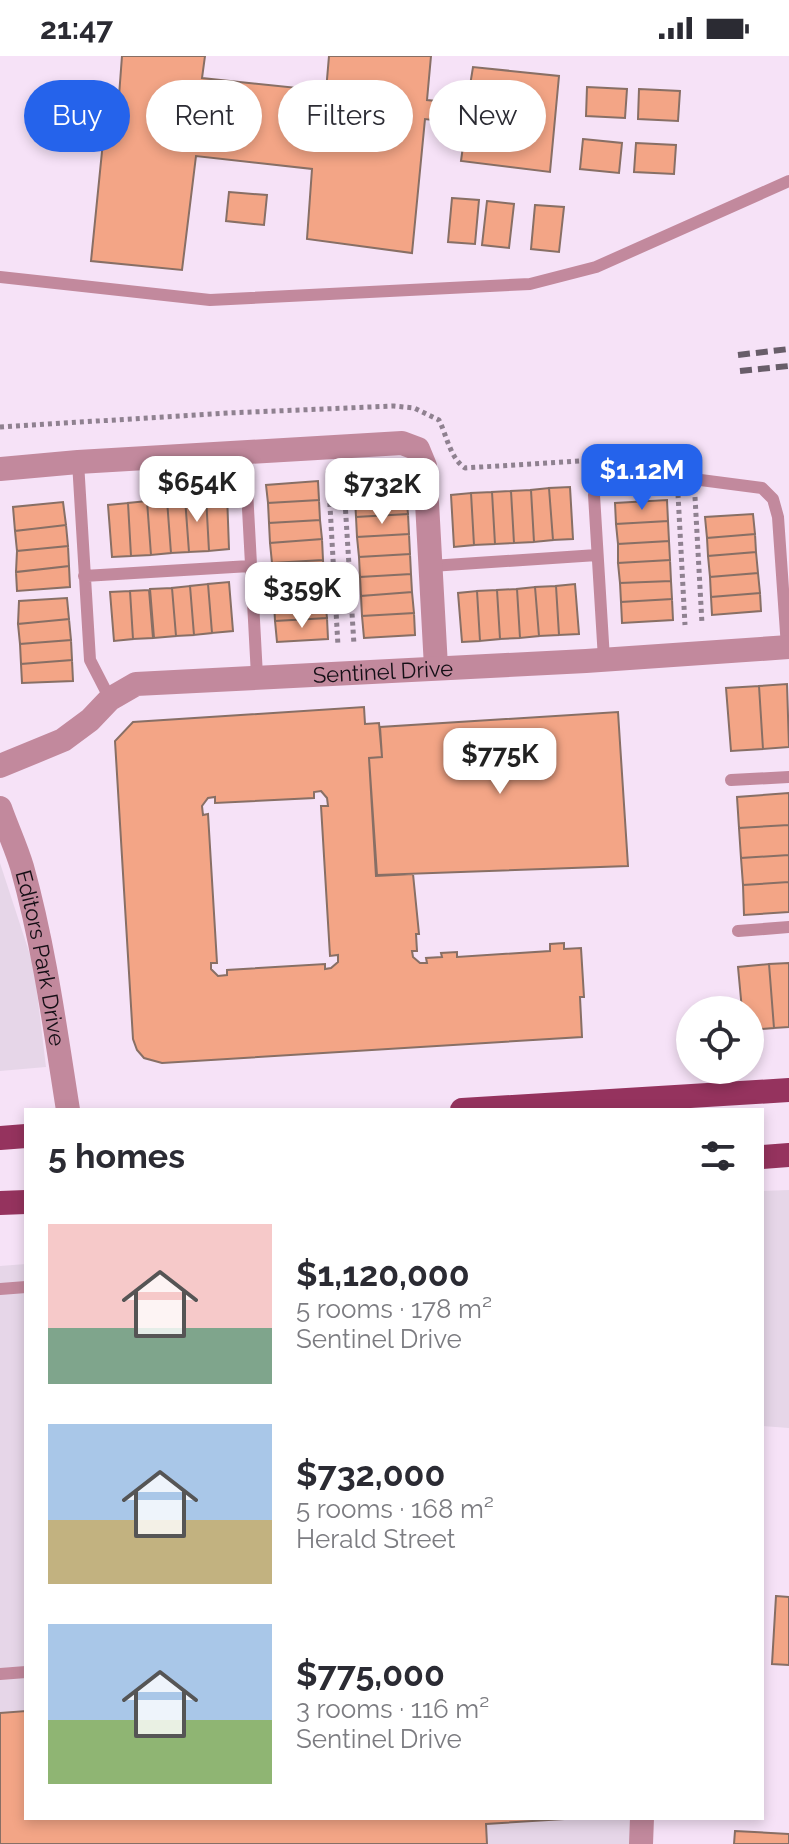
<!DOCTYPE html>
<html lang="en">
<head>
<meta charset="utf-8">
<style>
	body { margin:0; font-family:Raleway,sans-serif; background:#f2f2f3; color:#2b2b33; height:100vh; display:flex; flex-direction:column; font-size:30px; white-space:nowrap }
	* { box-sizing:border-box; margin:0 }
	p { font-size:26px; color:#7c7c81 }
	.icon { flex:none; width:44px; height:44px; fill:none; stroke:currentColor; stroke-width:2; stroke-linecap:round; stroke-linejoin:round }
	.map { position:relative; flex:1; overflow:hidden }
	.sheet { position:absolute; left:24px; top:1052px; width:740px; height:712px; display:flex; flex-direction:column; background:#fff; border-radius:0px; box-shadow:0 4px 12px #0003 }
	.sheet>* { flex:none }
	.hud { position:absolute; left:24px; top:24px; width:742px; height:72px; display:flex; gap:16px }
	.controls { position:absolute; left:676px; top:940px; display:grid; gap:16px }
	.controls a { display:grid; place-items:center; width:88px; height:88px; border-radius:50%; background:#fff; box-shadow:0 4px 12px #0003; font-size:40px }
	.price { position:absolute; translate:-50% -68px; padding:0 18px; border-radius:16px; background:#fff; color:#222; font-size:26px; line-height:52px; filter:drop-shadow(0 2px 4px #0008) }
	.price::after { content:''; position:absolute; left:50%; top:48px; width:24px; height:18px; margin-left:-12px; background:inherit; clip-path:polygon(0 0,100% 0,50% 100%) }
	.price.current { background:#2563eb; color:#fff }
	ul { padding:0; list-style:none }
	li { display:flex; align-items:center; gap:24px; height:200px; padding:0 24px }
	li span { display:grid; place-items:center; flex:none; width:224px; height:160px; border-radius:0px; color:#555 }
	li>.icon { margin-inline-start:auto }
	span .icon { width:96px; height:96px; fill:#fffc; stroke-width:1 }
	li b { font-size:34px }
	h2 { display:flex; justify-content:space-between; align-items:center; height:96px; padding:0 24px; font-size:34px }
	.tag { padding:0 28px; border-radius:36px; background:#fff; box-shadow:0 4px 12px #0003; font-size:28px; line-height:72px }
	.tag.current { background:#2563eb; color:#fff }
	.status { display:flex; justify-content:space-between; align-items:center; height:56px; padding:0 40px; background:#fff; direction:ltr }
	.status svg { height:22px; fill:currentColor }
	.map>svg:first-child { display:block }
</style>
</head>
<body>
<div class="status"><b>21:47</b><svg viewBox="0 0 49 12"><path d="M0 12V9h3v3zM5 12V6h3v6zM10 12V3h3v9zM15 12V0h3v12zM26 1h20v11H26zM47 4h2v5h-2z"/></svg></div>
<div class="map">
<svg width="789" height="1788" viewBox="0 0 789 1788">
	<rect width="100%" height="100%" fill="#f6e2f7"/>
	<path fill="#e6d6e8" d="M0,807L34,911L46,1011L0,1015Z
		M789,1134V1372L762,1370V1135Z
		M26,1208V1762H642L641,1788H0V1210Z"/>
	<path fill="#f3a586" stroke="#886f65" stroke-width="2" fill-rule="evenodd" d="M122,0H205L202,22L326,35L329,0H431L427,44L467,48L473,11L559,20L550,116L461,105L466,68L425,63L412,197L307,183L312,113L196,100L182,214L91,205L108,36L119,40Z
		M587,31L627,33L625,62L586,60Z
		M639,33L680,35L678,65L638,63Z
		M583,83L622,87L619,117L580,113Z
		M636,87L676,89L674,118L634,116Z
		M229,136L267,139L264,169L226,165Z
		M452,142L479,144L475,188L448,186Z
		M487,145L514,148L509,192L482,189Z
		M535,149L564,151L559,196L531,193Z
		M405,423L406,437L355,441L354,426Z
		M318,425L319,444L268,447L266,429Z
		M570,431L573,483L553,484L549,432Z
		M549,432L553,484L534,486L531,434Z
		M531,434L534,486L514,487L511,435Z
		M511,435L514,487L495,488L492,436Z
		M492,436L495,488L474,489L471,437Z
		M471,437L474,489L454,491L451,439Z
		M227,438L229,493L209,495L206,440Z
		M406,439L408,458L356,461L355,442Z
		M206,440L209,495L189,496L185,442Z
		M185,442L189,496L171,497L167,444Z
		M167,444L171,497L151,499L147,445Z
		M319,444L320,464L269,467L268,447Z
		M667,444L668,465L616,468L615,447Z
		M147,445L151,499L131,500L128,447Z
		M63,446L66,469L15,475L13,451Z
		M128,447L131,500L112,501L108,449Z
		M408,458L409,478L357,481L356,461Z
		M753,458L755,478L707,482L705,461Z
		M320,464L322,483L270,487L269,467Z
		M668,465L669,485L618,488L616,468Z
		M66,469L68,490L17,495L15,475Z
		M409,478L410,498L359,501L357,481Z
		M755,478L756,496L708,500L707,482Z
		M322,483L323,504L272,507L270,487Z
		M669,485L670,504L618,507V488Z
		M68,490L69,510L16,516L17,495Z
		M756,496L758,517L710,521L708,500Z
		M410,498L411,518L360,521L359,501Z
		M323,504L324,522L273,526L272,507Z
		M670,504L671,525L620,527L618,507Z
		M69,510L70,531L17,535L16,516Z
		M758,517L760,537L711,541L710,521Z
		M411,518L412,536L361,540L360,521Z
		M324,522L325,543L274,546L273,526Z
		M671,525L672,543L621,546L620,527Z
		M229,526L233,575L212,577L208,528Z
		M208,528L212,577L194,579L190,530Z
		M575,528L579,578L559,579L556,530Z
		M190,530L194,579L176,580L172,532Z
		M556,530L559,579L539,580L535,531Z
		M535,531L539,580L520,582L517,533Z
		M172,532L176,580L154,582L150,533Z
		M517,533L520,582L500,583L497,534Z
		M149,534L153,582L133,583L130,535Z
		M497,534L500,583L480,585L477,535Z
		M130,535L133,583L114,585L110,536Z
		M477,535L480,585L462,586L458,537Z
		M412,536L414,557L362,560L361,540Z
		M760,537L761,555L712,559L711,541Z
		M67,542L69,563L18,568L19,545Z
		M325,543L327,562L275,565L274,546Z
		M672,543L673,564L622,567L621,546Z
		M414,557L415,579L364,582L362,560Z
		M327,562L328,583L277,586L275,565Z
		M69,563L71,584L20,588L18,568Z
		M71,584L72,604L21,608L20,588Z
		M72,604L73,625L22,627L21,608Z
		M787,628L789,691L763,693L759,630Z
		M759,630L763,693L731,695L726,632Z
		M364,651L365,668L379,667L382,701L369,702L376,820L413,818L419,878H416L417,895H412L413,901L420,907H427L426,902L442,901L441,897L457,896V901L550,895V888L564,887V893L581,892L584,941H580L582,981L162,1007L144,1002L137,994L133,983L115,685L133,666ZM321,735L327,742L328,750H321L330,900L338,899V906L331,912L325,913V908L227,914V919L218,920L211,913V907H217L208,758L203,759L202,750L208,742L215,741V747L314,742V736Z
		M618,656L628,810L377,819L369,702L382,701L380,671Z
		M789,737V769L739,772L737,741Z
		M789,769V799L741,802L739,772Z
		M789,799V826L743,829L741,802Z
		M789,826V856L744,859L743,829Z
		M789,907V971L774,972L769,908Z
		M769,908L774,972L750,974V954H742L738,911Z
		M776,1540L789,1541V1609L772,1608Z
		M26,1655V1762H581L486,1768L487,1788H0V1657Z
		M735,1775L789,1778V1788H734Z"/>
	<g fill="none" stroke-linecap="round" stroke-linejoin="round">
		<path stroke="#8f8190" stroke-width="5" stroke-dasharray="4 4" stroke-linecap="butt" d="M0,371L228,357L394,350L414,352L439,364C447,380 450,402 465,412L594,404
			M343,414L354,589
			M328,415L338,590
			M678,438L685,569
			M695,441L702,568"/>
		<path stroke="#c2899d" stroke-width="12" d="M0,221L210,244L530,228L596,211L789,125
			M245,397L257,620
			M78,406L90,604L110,643
			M431,510L597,499
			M84,520L250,510
			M604,603L594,439L602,422L624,414L762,432L773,443L778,461L787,591
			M731,724L789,721
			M738,875L789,871
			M0,1233L26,1231
			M0,1618L26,1616"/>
		<g stroke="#c2899d" stroke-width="24">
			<path d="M0,413L78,406L402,387L418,393L425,410L436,611"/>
			<path id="s1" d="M0,710L63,684L90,664L110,643L136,628L586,605L789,591"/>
			<path id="s2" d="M0,752C7,772 16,791 22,811C44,890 55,972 68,1054"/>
			<path d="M641,1788L642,1762"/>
		</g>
		<path stroke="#95335e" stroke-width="24" d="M462,1054L789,1034
			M0,1082L26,1080
			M762,1101L789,1099
			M0,1147L26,1146"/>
		<path stroke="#685d69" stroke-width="6" stroke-dasharray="12 6" stroke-linecap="butt" d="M738,299L789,293
			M740,315L789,310"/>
	</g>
	<g text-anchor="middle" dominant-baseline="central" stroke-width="8" stroke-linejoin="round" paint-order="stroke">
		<g font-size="22" fill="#150f16" stroke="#fcf4fc">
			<text stroke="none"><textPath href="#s1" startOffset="408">Sentinel Drive</textPath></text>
			<text stroke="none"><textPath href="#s2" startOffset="156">Editors Park Drive</textPath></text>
		</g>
	</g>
</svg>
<div class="controls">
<a><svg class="icon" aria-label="locate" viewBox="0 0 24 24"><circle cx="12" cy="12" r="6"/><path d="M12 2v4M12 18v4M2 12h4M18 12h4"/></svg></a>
</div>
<b class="price current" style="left:642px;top:456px">$1.12M</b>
<b class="price" style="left:197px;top:468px">$654K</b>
<b class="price" style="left:382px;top:470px">$732K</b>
<b class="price" style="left:302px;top:574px">$359K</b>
<b class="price" style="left:500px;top:740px">$775K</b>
<div class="hud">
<a class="tag current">Buy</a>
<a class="tag">Rent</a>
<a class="tag">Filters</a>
<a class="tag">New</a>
</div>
<section class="sheet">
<h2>5 homes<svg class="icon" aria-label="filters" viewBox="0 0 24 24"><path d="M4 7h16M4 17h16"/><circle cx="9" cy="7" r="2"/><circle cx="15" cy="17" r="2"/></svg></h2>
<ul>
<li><span style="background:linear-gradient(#f6c9c9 65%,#7fa58c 0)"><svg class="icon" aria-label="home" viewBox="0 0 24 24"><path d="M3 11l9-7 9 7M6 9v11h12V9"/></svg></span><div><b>$1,120,000</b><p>5 rooms · 178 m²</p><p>Sentinel Drive</p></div></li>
<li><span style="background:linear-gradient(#a9c7e8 60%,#c2b280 0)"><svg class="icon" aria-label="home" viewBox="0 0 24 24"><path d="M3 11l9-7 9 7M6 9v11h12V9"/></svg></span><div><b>$732,000</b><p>5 rooms · 168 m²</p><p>Herald Street</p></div></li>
<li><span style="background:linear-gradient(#a9c7e8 60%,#8fb573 0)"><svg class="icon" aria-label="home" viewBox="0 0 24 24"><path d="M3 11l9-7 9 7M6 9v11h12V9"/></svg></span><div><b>$775,000</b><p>3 rooms · 116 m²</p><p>Sentinel Drive</p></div></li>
</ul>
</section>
</div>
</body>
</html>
